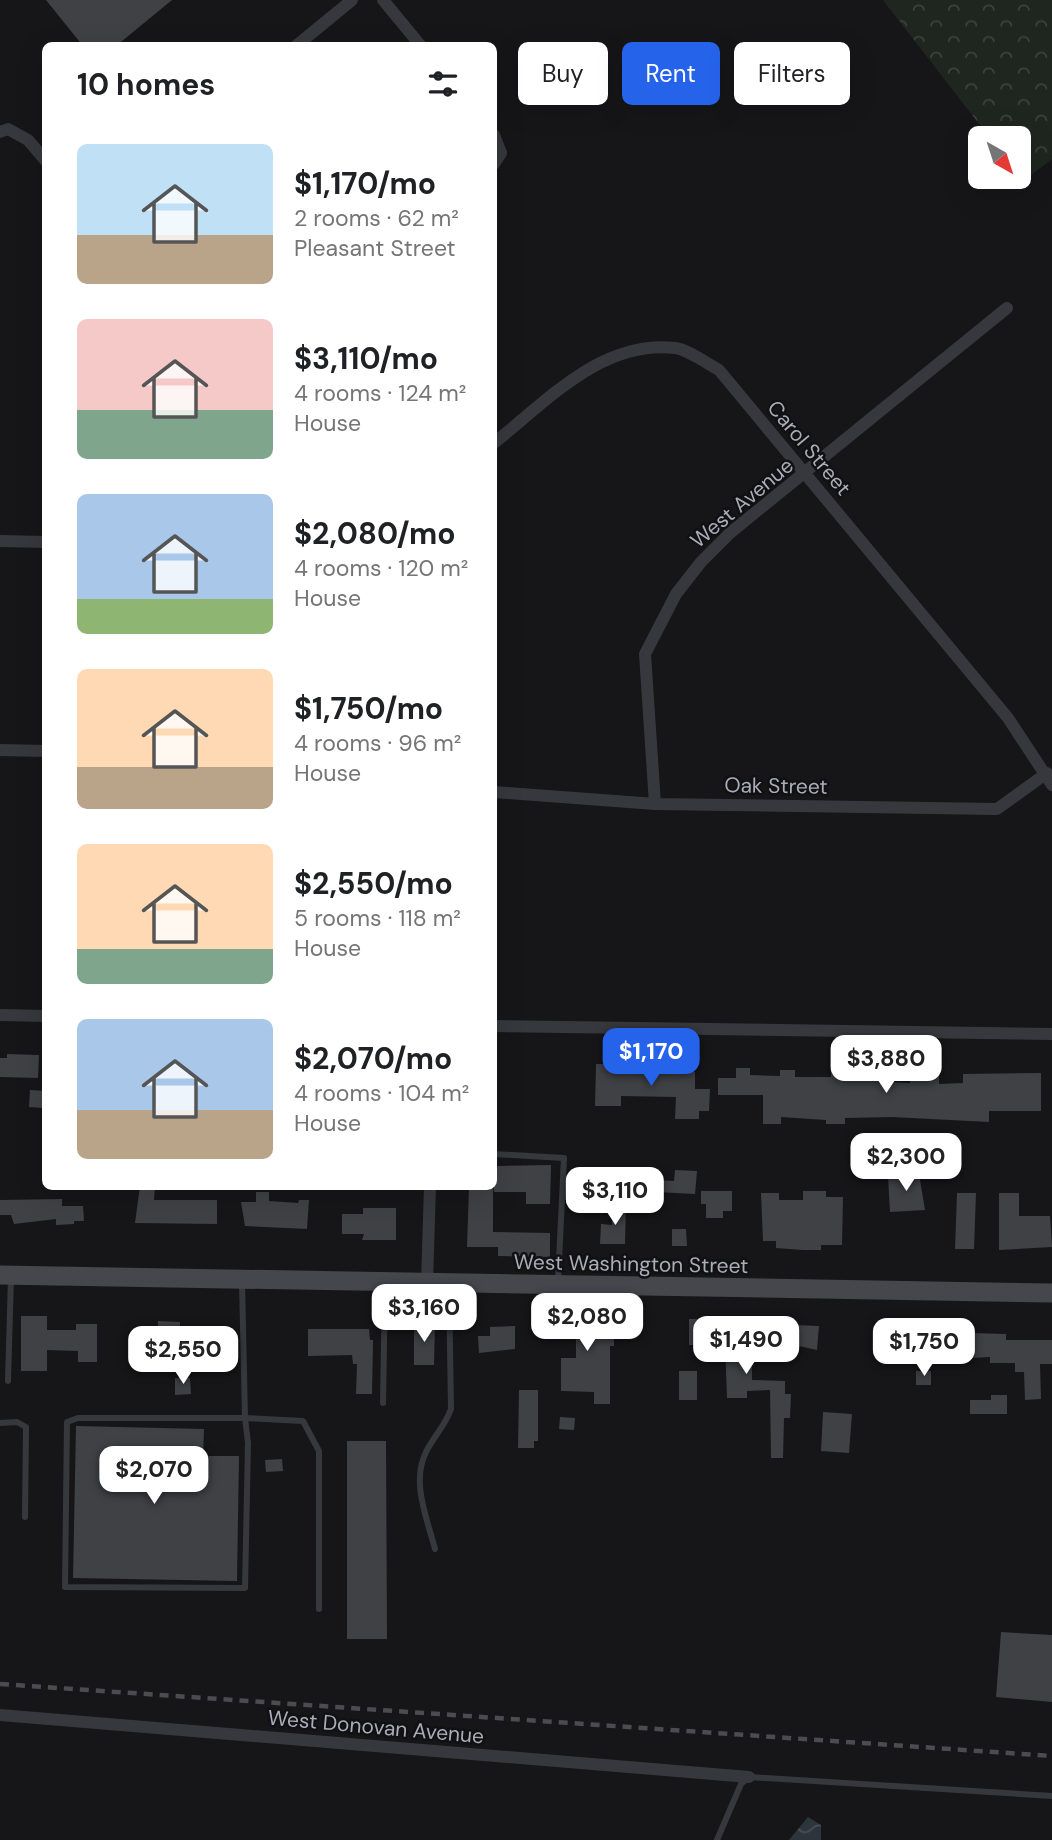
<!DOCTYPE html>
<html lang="en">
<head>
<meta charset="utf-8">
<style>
	body { margin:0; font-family:"DM Sans",sans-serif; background:#f6f6f6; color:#202124; height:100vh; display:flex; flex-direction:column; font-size:26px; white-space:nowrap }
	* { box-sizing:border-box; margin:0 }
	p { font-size:23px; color:#757577 }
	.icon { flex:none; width:38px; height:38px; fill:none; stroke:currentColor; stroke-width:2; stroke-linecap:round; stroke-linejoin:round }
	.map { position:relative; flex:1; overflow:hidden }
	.side { position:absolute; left:42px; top:42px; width:455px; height:1148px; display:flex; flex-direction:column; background:#fff; border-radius:10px; box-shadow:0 7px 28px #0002 }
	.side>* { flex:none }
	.guide { position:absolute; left:518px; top:42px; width:429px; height:63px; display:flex; gap:14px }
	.needle { width:46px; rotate:141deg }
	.buttons { position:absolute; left:968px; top:126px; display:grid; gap:14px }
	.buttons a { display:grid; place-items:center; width:63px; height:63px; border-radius:10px; background:#fff; box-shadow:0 7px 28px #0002; font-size:35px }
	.price { position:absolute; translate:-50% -60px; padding:0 16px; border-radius:14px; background:#fff; color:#222; font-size:23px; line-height:46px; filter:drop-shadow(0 2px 4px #0008) }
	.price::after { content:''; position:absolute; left:50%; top:42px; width:21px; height:16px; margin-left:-10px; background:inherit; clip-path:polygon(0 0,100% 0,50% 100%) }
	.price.current { background:#2563eb; color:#fff }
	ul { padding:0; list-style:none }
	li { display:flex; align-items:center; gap:21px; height:175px; padding:0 35px }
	li span { display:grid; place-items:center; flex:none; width:196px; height:140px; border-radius:10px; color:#555 }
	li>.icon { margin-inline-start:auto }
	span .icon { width:84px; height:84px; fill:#fffc; stroke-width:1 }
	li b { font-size:30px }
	h2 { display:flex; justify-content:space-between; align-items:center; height:84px; padding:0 35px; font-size:30px }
	.tag { padding:0 24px; border-radius:10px; background:#fff; box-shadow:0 7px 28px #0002; font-size:24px; line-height:63px }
	.tag.current { background:#2563eb; color:#fff }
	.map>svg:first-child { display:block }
</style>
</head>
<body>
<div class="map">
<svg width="1052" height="1840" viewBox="0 0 1052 1840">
	<defs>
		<pattern id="forest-crowns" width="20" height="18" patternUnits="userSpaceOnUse" patternTransform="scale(1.75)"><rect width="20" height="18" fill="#1e261f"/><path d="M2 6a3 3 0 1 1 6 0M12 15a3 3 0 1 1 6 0" fill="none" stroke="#3c433d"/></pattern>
		<pattern id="water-waves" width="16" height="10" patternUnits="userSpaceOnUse" patternTransform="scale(1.75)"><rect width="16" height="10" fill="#2c353c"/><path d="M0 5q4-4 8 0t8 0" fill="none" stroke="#485056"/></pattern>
	</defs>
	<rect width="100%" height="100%" fill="#161618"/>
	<path fill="url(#forest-crowns)" d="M883,0H1052V159L1023,181L1019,175L1018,138H990Z"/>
	<path fill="url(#water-waves)" d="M808,1817L821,1825V1840H789Z"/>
	<path fill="#404145" d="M46,0H172L116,46H83Z
		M7,1054L39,1055L38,1078L0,1077V1058H7Z
		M596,1064H617V1071H643L644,1066H666V1072H695V1089H710L709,1111H699V1119H675L676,1097L621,1096V1106H595Z
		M736,1068H750V1075L780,1076V1070H795V1077H831V1070H889V1082L910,1083L911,1070L939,1071V1084L963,1083V1074L1041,1073V1111H989V1122L892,1117L845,1118V1124H826V1120L781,1117V1124H763V1095H718V1078H736Z
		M30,1090L46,1091L44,1108L29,1107Z
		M886,1141V1157L867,1158L866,1142Z
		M551,1165L550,1204H526V1192H494V1166Z
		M675,1170L697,1171L695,1194L656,1192V1180L674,1181Z
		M919,1174L925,1210L890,1212L888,1176Z
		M140,1186H155L154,1200H217V1224L135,1223Z
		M469,1186H493V1232L550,1233V1257L498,1256V1247H467Z
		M701,1191H732V1211H723V1218H706V1204H701Z
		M803,1191H826V1197H843L842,1245H821V1250H803L776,1248V1241H763L761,1193H779V1200H803Z
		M256,1192H269V1201L298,1203L299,1200H309L307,1229L245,1226L241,1202H256Z
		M957,1193H976L974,1249H955Z
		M999,1193H1019V1216H1050L1052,1247L999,1250Z
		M62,1199V1206H83L84,1221H74V1224L56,1225V1219L14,1224L11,1215H0V1200Z
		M612,1203L626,1204L625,1244H600L601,1224L612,1225Z
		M363,1208H396V1240H362L364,1234H342V1214H363Z
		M672,1229H686L687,1246H672Z
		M550,1307L580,1308L579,1324H602V1319H624V1337H614V1346H610V1404H594V1392L561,1391V1358H576V1332L549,1331Z
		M21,1316H47V1330H76V1324H97V1362H78V1351L47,1350V1371H21Z
		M689,1319H706V1326H713V1332L748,1331L749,1339H752V1380L785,1381V1394H791L790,1418H784L783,1458H771L770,1390L747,1391V1398H727L725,1345H689Z
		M158,1321L180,1322L179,1363H157Z
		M414,1324H435L434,1365H414Z
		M795,1325L819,1326L817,1350L794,1345Z
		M515,1326V1349L479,1353L478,1336H490V1327Z
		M308,1329H369L370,1340H373L372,1394H356L357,1364H353L352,1355L308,1356Z
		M936,1332L1006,1334V1340H1052V1364H1040L1041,1399L1025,1400L1024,1372H1015V1363H990V1357L934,1360Z
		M679,1371H697V1400H679Z
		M916,1371H931V1385H916Z
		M175,1378H190L191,1394L175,1395Z
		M519,1390H538V1441H534V1448H518Z
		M991,1395H1007V1414H970V1400H991Z
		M823,1412L852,1414L849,1453L821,1451Z
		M560,1417L575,1418L574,1430L559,1429Z
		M76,1426L204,1429L203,1456H239L237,1581L73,1578Z
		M347,1441H386L387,1639H347Z
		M282,1459L283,1471L266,1472L265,1460Z
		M1001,1632L1052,1635V1702L996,1697Z"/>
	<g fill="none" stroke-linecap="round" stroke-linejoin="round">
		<path stroke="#37383d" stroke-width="6" d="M494,1154L564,1158L558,1281
			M242,1282L245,1418L303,1421L319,1451V1609
			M8,1381L11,1277
			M383,1403L385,1284
			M78,1418H245L248,1443L245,1588L65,1587L67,1422Z
			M0,1423L17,1422L26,1427L25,1517
			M435,1549C427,1518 411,1482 426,1452C434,1436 445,1426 451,1409L449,1286
			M717,1840L741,1784L749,1777L1052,1796"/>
		<path stroke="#37383d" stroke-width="12" d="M383,0L421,46
			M296,46L352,0
			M0,132L8,129L28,140L46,161
			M494,135L501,153L494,164
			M494,443C546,402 602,339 675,348C689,350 706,363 719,370L1008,718L1052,785
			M0,541L46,542
			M0,750L46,751
			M494,792L655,804L997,809L1047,773
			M655,804L645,654L676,594L701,562L730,533L1007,308
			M0,1015L46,1016
			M494,1026L1052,1034
			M427,1283L430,1186
			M0,1715L749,1777"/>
		<path stroke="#45474d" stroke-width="19" d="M0,1275L1052,1293"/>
		<path stroke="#4a4c52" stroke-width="4.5" stroke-dasharray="9 7" stroke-linecap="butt" d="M0,1684L1052,1756"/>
	</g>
	<g text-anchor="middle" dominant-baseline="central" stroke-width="5" stroke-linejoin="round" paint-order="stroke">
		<g font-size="21" fill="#a8adb8" stroke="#111113">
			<text transform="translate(809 448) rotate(50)">Carol Street</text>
			<text transform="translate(742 503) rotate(-40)">West Avenue</text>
			<text transform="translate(776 786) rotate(1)">Oak Street</text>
			<text transform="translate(631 1264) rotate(1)">West Washington Street</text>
			<text transform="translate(376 1727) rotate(5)">West Donovan Avenue</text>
		</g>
	</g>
</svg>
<div class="buttons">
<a><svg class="needle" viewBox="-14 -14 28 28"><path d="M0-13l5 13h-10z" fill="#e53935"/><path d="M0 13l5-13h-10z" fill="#757577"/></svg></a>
</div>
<b class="price current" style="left:651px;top:1088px">$1,170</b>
<b class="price" style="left:886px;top:1095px">$3,880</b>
<b class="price" style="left:906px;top:1193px">$2,300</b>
<b class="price" style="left:615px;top:1227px">$3,110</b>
<b class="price" style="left:424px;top:1344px">$3,160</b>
<b class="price" style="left:587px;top:1353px">$2,080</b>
<b class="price" style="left:746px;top:1376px">$1,490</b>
<b class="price" style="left:924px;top:1378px">$1,750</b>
<b class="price" style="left:183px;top:1386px">$2,550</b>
<b class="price" style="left:154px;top:1506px">$2,070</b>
<div class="guide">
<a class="tag">Buy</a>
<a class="tag current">Rent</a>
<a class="tag">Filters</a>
</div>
<section class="side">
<h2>10 homes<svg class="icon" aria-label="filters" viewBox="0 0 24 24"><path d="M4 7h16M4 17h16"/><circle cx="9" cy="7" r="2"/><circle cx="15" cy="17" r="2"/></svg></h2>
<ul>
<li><span style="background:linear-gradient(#bfe0f5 65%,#b9a48a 0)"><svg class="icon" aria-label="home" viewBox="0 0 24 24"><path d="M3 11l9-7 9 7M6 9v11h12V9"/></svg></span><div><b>$1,170/mo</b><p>2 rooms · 62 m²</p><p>Pleasant Street</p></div></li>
<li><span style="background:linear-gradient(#f6c9c9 65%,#7fa58c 0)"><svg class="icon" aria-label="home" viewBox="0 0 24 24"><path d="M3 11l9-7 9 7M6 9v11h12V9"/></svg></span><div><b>$3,110/mo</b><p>4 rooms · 124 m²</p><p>House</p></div></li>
<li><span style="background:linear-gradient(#a9c7e8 75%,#8fb573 0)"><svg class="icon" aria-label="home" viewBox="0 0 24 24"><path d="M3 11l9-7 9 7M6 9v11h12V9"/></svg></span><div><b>$2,080/mo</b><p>4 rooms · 120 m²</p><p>House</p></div></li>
<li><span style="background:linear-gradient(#ffd9b3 70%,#b9a48a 0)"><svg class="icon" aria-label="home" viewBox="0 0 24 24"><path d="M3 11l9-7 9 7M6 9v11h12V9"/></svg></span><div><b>$1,750/mo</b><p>4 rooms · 96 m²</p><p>House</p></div></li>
<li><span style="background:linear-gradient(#ffd9b3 75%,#7fa58c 0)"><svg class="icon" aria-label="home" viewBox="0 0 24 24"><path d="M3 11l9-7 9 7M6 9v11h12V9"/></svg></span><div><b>$2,550/mo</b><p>5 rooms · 118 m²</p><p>House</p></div></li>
<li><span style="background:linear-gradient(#a9c7e8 65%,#b9a48a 0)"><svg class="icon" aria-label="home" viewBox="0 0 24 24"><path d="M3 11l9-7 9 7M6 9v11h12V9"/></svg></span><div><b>$2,070/mo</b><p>4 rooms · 104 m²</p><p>House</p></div></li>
</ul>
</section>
</div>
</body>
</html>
